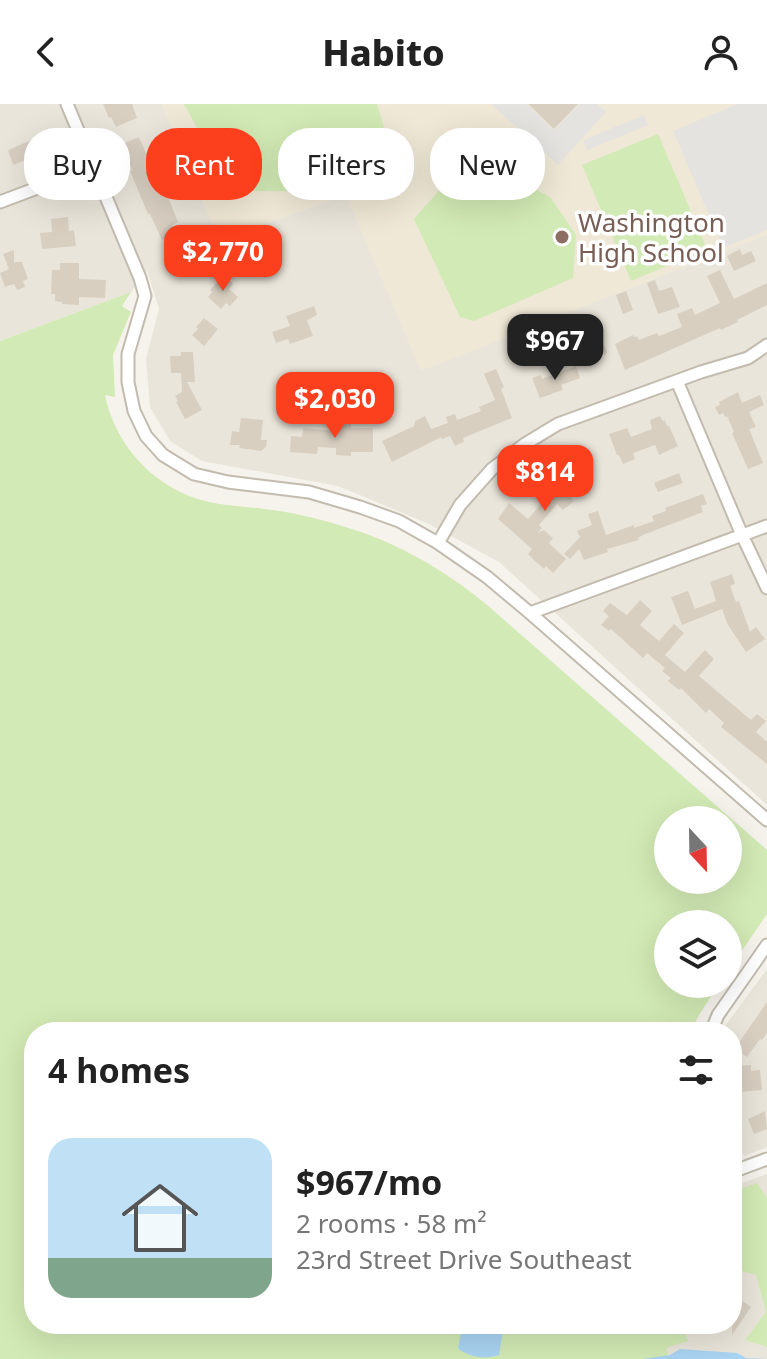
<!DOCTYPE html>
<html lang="en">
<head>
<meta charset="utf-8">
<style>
	body { margin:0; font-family:"Noto Sans",sans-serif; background:#f6f6f6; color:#222; height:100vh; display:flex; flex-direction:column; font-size:30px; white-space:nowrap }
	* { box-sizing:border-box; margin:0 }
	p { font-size:26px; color:#767676 }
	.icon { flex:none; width:44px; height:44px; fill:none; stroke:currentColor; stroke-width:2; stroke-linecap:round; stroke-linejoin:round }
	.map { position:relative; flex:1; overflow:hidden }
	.details { position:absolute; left:24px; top:918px; width:718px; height:312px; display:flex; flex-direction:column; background:#fff; border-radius:32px; box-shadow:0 8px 32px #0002 }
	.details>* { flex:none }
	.top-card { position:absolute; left:24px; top:24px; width:720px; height:72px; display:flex; gap:16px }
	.needle { width:52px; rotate:158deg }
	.tools { position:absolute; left:654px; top:702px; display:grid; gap:16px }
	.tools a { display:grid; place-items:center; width:88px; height:88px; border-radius:50%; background:#fff; box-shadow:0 8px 32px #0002; font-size:40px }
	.price { position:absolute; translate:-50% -68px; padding:0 18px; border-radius:16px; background:#fc3f1d; color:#fff; font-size:26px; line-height:52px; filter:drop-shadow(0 2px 4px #0008) }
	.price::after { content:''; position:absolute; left:50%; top:48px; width:24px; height:18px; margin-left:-12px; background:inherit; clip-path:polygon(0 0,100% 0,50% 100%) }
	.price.on { background:#222; color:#fff }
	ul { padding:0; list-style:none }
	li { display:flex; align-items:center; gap:24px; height:200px; padding:0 24px }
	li+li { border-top:2px solid #e0e0e0 }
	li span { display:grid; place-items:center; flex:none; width:224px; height:160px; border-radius:24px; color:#555 }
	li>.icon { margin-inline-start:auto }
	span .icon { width:96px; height:96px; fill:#fffc; stroke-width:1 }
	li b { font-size:34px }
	h2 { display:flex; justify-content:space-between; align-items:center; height:96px; padding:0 24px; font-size:34px }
	.tag { padding:0 28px; border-radius:32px; background:#fff; box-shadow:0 8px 32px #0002; font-size:28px; line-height:72px }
	.tag.on { background:#fc3f1d; color:#fff }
	header { display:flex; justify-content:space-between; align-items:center; height:104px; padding:0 24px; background:#fff; font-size:36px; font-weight:800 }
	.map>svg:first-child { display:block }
</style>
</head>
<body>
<header><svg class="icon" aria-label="back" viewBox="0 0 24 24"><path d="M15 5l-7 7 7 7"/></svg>Habito<svg class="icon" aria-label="person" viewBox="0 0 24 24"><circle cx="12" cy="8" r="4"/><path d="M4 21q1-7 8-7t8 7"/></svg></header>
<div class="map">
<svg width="767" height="1255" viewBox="0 0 767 1255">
	<rect width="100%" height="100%" fill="#f6f3ec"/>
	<path fill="#eae5da" d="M0,0H162L219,136L346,91L422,266L767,130V701L499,458L429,420L338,382L202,357L170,337L150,303L146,255L159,205L147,166L131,188L0,237Z
		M767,865V1043L744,1052L732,1022V928H724L725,922Z
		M767,1070V1255H670L656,1220H732V1083Z"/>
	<path fill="#efe8d6" d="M162,0H767V130L421,267L346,91L219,136Z"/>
	<path fill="#d2eab5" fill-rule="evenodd" d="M184,0H377L394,58C353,78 317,89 270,87C265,87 257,88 252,86C248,84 246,81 243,78C217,57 199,29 184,0Z
		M658,30L707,145L631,177L582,61Z
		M480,70L517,74L551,94L576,131L573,174L474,217L460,213L414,115L442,83Z
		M131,188L122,202L131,208L113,251L115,293L105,291C115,340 151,380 198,395C220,402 242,402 264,405C291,408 317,414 342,422C395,437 443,465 486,500L767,746V810L728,867V820H668V880H719L699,911L691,928H34V1220H656L658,1225L667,1220H682L688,1237L666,1244L670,1255H0V237ZM668,716H728V776H668Z
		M757,1079L767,1094V1243L745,1236L766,1208L756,1171L732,1164V1088Z"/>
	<path fill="#e5e3e0" d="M491,0H527L554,26L579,0H597L606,8L558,61Z
		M738,0H767V126L723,144L673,27Z
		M644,11L648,21L587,46L583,36Z"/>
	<path fill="#a9d4f2" d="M463,1220H489V1223L503,1226L499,1251C485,1255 472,1254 460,1246L458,1244Z
		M680,1245L737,1249L746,1254L767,1255H642L670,1251Z"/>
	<path fill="#d8cfc1" d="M103,0H132L137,14L116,23L111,13L109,14Z
		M528,0H578L554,25Z
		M43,31L50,47L13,61L8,46Z
		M139,33L160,82L163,80L178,118L172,121L176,130L162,136L150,110H148L130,67L132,66L122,40Z
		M68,113L69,127L74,126L76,142L42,145L40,129L52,128L51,115Z
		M740,145L742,151L751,147L756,157L734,167L727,152Z
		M14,146V158H22L28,175L23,177L25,183L17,186L14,180L5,183L0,169L9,165L3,150Z
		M60,159H79V175L106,176L105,194L79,193V201L62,200V198L55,197V190H51L52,166H60Z
		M720,166L734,195L767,179V201L737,216L738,218L721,226L720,224L625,266L615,240L633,231L634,233L637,232L639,236L657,229L659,232L682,223L677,210L692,204L695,211L720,199L707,172Z
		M224,171L233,180L229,185L238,193L230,202L226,199L221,205L208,193L212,188L210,186Z
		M655,176L659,187L672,183L680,203L658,210L647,179Z
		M626,187L633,206L623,210L616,191Z
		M314,202L317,211L307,216L313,232L290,240L288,235L276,239L272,228L290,222L286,212Z
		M204,214L218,225L204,242L192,231L198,225L196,223Z
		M599,228L607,249L585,257L577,237Z
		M181,248H193L195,278H187L202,306L185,315L176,298L178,297L175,292L182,288L181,269H171L170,252H181Z
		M576,262L580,274L561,281L563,286L540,294L532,274L541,271L542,275Z
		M496,265L504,283L501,285L512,314L463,334L464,338L455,342L450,332L442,335L441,333L392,358L382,337L414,322L415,317L425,312L431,325L448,319L446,313L455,310L457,316L481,307L479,303L495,296L484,270Z
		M738,288L742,299L760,291L764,301L749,308L756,323L749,325L763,359L748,365L732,329L734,328L727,312L725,313L723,309L719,311L715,303L720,301L719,298Z
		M660,312L663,317L665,316L667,322H669L678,342L659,351L655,341L633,349L635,355L623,360L619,351H617L609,330L627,324L631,333L652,325L650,316Z
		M241,314L263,316L261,336H267L266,343L261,347L239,344L240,341H230L232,327L239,328Z
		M336,314H351V324H373V348H351V352L336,351V344L318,343L317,350L290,348L291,332L302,333L303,324L336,327Z
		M571,349L584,373L563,384L574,397L563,406L557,400L539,421L542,424L537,429L544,426L553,434L549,439L566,455L553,469L546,462L544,465L535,457L528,450L532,445L498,415L509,399L528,415L549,391L547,388L552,384L542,366L546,364L545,362Z
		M679,369L683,379L658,388L654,379Z
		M703,390L707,400L701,402L703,408L643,431L638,434L639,436L607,445L608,448L584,456L579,445L570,455L564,450L580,433L577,427L592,421L588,410L598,407L606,431L634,421V424L654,417L652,412L666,407L665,404Z
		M732,470L735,480L730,482L736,498L739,497L750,528L756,523L765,535L746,548L728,521L722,505L682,521L671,493L688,487L695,505L716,497L710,478Z
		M640,496L652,507L640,521L659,537L674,520L684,529L665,551L685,568L705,546L714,555L699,572L751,616L757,610L766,617L756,628L767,638V660L721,623L724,619L709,605L706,609L681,584L679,586L668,577L671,574L662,567L665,564L647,549L643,554L611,525L609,527L601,521L609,512L603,507L610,499L627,511Z
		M767,898V929L762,936L760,935L747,953L739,948L742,943L738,940Z
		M751,961V967L760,966L762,986L740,988L738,962Z
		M765,1007L767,1025L754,1030L748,1015Z
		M737,1193L751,1203L732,1231V1200Z"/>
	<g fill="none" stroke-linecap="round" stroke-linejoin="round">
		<g stroke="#c2bbae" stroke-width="15">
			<path id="street" d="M67,0L140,174L145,192L128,250V278L134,307L146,332L163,351L194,370L228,378L309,388L360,403L399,417L438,439L487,473L530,509L767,716
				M0,98L93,63
				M677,277L742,431L767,484
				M438,439L460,401L492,365L525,340L558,320L701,268L748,254L767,241
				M530,509L767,422
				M711,928L718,911L767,841
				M732,1068L767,1055"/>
		</g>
		<use href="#street" stroke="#fff" stroke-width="11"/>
	</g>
	<circle fill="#8d6e63" stroke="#fff" stroke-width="3" cx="562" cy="133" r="8"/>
	<g text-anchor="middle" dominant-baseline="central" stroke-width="7" stroke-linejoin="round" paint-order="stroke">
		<g font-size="26" fill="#785e54" stroke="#fff" text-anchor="start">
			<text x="578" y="118">Washington<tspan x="578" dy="30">High School</tspan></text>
		</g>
	</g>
</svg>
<div class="tools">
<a><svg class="needle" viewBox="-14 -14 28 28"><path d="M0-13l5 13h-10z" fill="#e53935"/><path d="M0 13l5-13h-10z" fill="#767676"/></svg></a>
<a><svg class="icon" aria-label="layers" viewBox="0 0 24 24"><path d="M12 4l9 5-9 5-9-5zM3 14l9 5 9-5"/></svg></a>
</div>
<b class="price" style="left:223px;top:189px">$2,770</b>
<b class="price on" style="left:555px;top:278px">$967</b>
<b class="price" style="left:335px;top:336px">$2,030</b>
<b class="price" style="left:545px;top:409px">$814</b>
<div class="top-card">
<a class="tag">Buy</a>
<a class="tag on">Rent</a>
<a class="tag">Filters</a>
<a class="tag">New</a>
</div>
<section class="details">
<h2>4 homes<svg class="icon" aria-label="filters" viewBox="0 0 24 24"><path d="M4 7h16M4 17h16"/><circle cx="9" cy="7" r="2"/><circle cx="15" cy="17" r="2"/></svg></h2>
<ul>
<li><span style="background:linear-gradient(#bfe0f5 75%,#7fa58c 0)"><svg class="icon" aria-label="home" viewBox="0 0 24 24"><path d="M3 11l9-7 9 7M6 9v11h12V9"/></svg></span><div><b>$967/mo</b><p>2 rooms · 58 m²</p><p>23rd Street Drive Southeast</p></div></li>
</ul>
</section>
</div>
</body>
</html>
